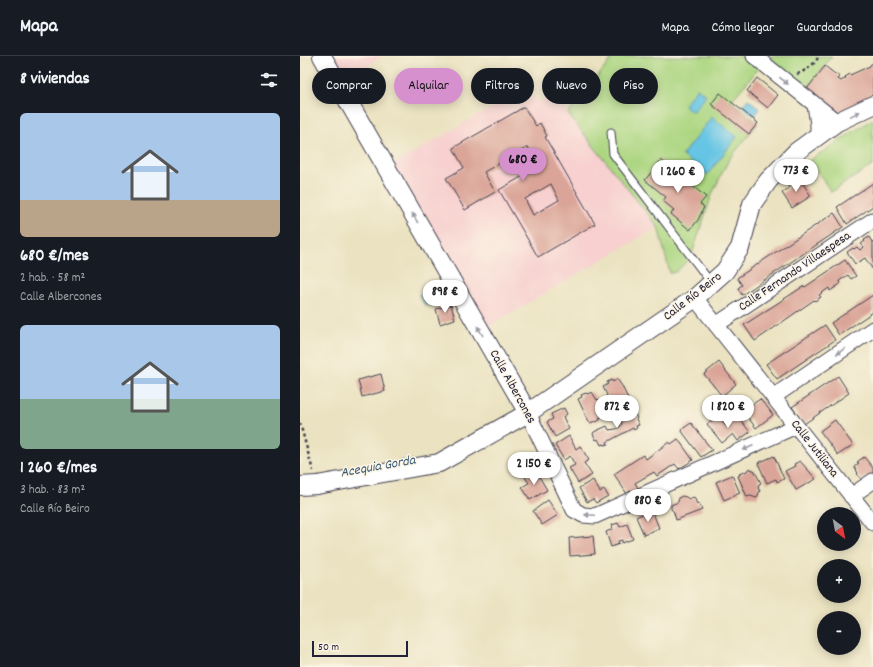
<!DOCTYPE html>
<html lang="es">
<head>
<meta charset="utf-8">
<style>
	body { margin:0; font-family:Dekko,sans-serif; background:#20242c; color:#f1f3f6; height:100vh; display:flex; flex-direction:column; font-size:15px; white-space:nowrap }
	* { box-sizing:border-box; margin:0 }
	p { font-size:13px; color:#9ea1a6 }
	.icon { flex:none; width:22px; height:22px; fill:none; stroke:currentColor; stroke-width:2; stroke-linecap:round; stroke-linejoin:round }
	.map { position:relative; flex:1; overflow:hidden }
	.side { display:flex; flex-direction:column; background:#171b24; width:300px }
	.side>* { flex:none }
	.hud { position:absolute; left:12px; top:12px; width:380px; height:36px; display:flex; gap:8px }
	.needle { width:26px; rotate:148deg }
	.tools { position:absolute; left:517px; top:451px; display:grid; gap:8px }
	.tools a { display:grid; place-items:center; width:44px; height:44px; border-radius:50%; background:#171b24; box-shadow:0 2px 10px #0003; font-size:20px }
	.scale { position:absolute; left:12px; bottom:10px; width:96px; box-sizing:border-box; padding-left:4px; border:2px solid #22223b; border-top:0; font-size:11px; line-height:14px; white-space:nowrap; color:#22223b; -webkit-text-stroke:3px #fcf5e5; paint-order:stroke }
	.price { position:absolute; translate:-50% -34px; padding:0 9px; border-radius:14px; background:#fff; color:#222; font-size:13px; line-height:26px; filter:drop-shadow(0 1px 2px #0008) }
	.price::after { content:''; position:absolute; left:50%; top:24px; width:12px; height:9px; margin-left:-6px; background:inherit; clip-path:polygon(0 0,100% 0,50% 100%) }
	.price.on { background:#d690ce; color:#111 }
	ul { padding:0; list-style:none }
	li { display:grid; align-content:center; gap:8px; height:212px; padding:0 20px }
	li span { display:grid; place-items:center; height:124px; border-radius:6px; color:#555 }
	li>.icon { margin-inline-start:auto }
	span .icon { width:72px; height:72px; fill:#fffc; stroke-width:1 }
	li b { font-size:17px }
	h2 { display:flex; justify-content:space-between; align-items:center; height:48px; padding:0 20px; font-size:17px }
	.chip { padding:0 14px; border-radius:18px; background:#171b24; box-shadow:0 2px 10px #0003; font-size:14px; line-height:36px }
	.chip.on { background:#d690ce; color:#111 }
	header { display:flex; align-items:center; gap:24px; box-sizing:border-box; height:56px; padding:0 20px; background:#171b24; border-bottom:1px solid #363941 }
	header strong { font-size:19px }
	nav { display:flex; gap:22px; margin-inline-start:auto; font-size:14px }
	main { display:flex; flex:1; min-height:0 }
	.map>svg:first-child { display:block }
</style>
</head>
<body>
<header>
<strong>Mapa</strong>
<nav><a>Mapa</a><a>Cómo llegar</a><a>Guardados</a></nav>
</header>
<main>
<section class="side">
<h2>8 viviendas<svg class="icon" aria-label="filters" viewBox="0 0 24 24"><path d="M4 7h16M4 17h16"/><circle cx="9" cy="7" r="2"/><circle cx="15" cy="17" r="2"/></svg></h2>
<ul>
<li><span style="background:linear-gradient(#a9c7e8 70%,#b9a48a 0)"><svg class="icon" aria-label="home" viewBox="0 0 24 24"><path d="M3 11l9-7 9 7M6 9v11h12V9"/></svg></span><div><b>680 €/mes</b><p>2 hab. · 58 m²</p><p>Calle Albercones</p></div></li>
<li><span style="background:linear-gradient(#a9c7e8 60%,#7fa58c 0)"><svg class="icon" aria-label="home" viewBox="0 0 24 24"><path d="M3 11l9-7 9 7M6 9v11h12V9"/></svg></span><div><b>1 260 €/mes</b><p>3 hab. · 83 m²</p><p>Calle Río Beiro</p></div></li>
</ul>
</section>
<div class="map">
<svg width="573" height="611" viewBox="0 0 573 611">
	<rect width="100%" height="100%" fill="#fcf5e5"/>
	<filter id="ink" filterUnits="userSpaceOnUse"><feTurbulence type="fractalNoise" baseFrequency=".025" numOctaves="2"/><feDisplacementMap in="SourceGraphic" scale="8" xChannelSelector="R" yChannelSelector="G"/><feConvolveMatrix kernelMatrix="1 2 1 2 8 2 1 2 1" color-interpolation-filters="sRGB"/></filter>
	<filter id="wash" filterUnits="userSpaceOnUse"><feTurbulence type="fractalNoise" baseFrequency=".012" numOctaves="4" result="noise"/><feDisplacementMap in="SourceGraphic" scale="16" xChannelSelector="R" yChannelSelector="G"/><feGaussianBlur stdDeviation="0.9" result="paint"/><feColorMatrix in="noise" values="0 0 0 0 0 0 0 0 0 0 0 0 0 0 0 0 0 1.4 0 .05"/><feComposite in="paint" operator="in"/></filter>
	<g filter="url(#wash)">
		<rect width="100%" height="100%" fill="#eae2c0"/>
		<path fill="#f7d0cf" d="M30,0H81L46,27Z
			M225,32L240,46L255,38L268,58L358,171L187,271L92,109Z"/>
		<path fill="#acd681" stroke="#677c5e" d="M314,0H444L459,12L431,45L458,67L428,105L412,138L391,201L376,216L370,217L358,171L268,58Z
			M469,0H532L506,34Z
			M573,63V109L531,136L510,104Z"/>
		<path fill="#66c5e4" stroke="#447490" d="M397,32L406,39L393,56L384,49Z
			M448,43L460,53L454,60L442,50Z
			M412,61L437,81L407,119L382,99Z
			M137,228L144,240L126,250L119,239Z"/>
		<g id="blocks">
			<path fill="#daa598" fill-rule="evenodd" d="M573,7V43L537,60L506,34L525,10L535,18H536L540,21L538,23L541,25L546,22L545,21L550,18V19L570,10V9Z
				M457,22L478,39L468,52L447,35Z
				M420,37L458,67L449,78L411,48Z
				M224,51L236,70L240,67L247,80L245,81L295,168L238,201L199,134L240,110L228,91L184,116L195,136L165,154L146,122L164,112L153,92ZM251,128L259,144L233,159L225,143Z
				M361,104L406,141L400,148L404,151L398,164L390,174L371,158L374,154L363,145L366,141L345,124Z
				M498,120L511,140L492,152L482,137L489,132L487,128Z
				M573,127V150L547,168L537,151Z
				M534,157L543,171L442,239L438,232L442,229L437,222Z
				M569,181L572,186L573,185V214L565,202L555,208L547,196L553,192L554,193L557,191L560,194L564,191L561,188L565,185L564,184Z
				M545,204L556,220L551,223L548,219L539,225L540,228L530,235L529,232L519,239L521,241L515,245L514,244L455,285L444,269L504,230L505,231Z
				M573,239V256L539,279L531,267Z
				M151,249L155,263L140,268L136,253Z
				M525,269L535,284L477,323L466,308Z
				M419,306L436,328L422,340L404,318Z
				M81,318L85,335L62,341L58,324Z
				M538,320L549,337L504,368L492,351Z
				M317,323L322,330L330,347L325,349L326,351L322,354L321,352L315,355L311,346L309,347L306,340L307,339L303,331L308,328L307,326L312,324L313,326Z
				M292,336L297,344L298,343L302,350L300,351L305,359L299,362L300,364L296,366L295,365L290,367L286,360L278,343L282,341L281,339L286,337L287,338Z
				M460,343L464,348H465L473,359L456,372L443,355Z
				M264,352L267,358L263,361L269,373L255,381L247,366L253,363L251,358Z
				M332,356H334L337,362L336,363L339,369L336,370L337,372L334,374L333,372L307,386L308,388L304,389V388L301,389L298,383L296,384L293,378L294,376L307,370L309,374L316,373L320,371L322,367L320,363Z
				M419,360L426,370L438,361L450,376L438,385L433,378L422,387L407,368Z
				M535,364L553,389L538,399L520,375Z
				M391,367L412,394L401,401L381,374Z
				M269,380L276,393L280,390L289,404L284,407L292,419L278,427L269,412L275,409L270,400L264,404L255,389Z
				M378,383L393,404L379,413L375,408L357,420L354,416L335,427L338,432L327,438L314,418L343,399L346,403L369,386L371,388Z
				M474,400L484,423L477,426L476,423L467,427L458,407Z
				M564,401L573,412V420L568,423L566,420L562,424L557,418L558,417L554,411L559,407L557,406Z
				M500,405L516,423L496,434L485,415L495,410L494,408Z
				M449,412L453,414H454L461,427L459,428L458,433L460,434L457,442L450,440L447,441L438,420L440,419L439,418L447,415Z
				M236,415L247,434L230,444L222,431L229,427L225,421Z
				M432,419L440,437L424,444L416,426Z
				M293,424L300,436L304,433L308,440L296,447L293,443L287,446L279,432Z
				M382,440L386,441L389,443L394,441L397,448L399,447L402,454L376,464L374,457V456L371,453V449L378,446L379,442Z
				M248,444L258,459L242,469L233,455Z
				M345,457L346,460L353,457L359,472L344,479L336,461Z
				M318,467L320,471L327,468L333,483L322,487V484L318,485L319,488L311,491L306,476L313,473L312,469Z
				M293,480L295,498L270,500L269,482Z"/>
		</g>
	</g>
	<g filter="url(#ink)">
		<use href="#blocks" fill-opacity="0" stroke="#403f4f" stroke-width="1"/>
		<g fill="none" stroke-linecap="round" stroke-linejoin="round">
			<g stroke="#403f4f" stroke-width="9">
				<path id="service" d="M311,76L313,98L412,228"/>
			</g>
			<g stroke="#403f4f" stroke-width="17">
				<path id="minor" d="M454,0L537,66
					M515,49L518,68V80
					M395,242L573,467
					M416,269L573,164
					M473,341L573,273
					M228,357L274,454L283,459L295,460L496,370
					M551,440L573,425"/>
			</g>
			<g stroke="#403f4f" stroke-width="20">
				<path id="tertiary" d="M22,0L228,357
					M0,430L17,429L139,407L228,357L395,242L425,215L440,192L452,148L468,125L496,96L537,66L573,49"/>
			</g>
			<path stroke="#403f4f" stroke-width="2.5" stroke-dasharray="3 3" stroke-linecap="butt" d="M497,18C507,14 514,9 519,0
				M0,367L13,415"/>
			<use href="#service" stroke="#fff" stroke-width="7"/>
			<use href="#minor" stroke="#fff" stroke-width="15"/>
			<use href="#tertiary" stroke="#fff" stroke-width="18"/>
		</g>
		<defs><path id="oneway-solid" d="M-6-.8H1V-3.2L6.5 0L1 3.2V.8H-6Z"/></defs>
		<g fill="#9c9ca7">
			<use href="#oneway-solid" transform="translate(484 25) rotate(39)"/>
			<use href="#oneway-solid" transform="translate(555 58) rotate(-26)"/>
			<use href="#oneway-solid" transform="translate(115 162) rotate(-120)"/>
			<use href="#oneway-solid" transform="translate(180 275) rotate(-120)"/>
			<use href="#oneway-solid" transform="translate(541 295) rotate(146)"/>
			<use href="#oneway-solid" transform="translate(448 392) rotate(156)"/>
			<use href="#oneway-solid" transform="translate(290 459) rotate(-178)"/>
		</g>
	</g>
	<g text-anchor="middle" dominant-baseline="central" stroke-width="3" stroke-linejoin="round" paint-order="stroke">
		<g font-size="13" fill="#22223b" stroke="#fcf5e5">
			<text transform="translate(495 216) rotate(-34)">Calle Fernando Villaespesa</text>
			<text transform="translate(393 241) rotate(-38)">Calle Río Beiro</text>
			<text transform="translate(212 331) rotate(61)">Calle Albercones</text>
			<text transform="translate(514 393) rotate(52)">Calle Jutiliana</text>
		</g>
		<g font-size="14" font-style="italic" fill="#3a5b76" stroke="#fcf5e5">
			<text transform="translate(78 411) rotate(-10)">Acequia Gorda</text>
		</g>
	</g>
</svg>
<div class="tools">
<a><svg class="needle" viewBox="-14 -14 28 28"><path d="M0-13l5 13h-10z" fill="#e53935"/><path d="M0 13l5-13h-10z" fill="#9ea1a6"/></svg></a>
<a>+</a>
<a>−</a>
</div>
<div class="scale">50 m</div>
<b class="price on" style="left:223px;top:126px">680 €</b>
<b class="price" style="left:496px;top:137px">773 €</b>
<b class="price" style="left:378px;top:138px">1 260 €</b>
<b class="price" style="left:145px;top:258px">898 €</b>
<b class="price" style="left:317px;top:373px">872 €</b>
<b class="price" style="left:428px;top:373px">1 820 €</b>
<b class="price" style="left:234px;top:430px">2 150 €</b>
<b class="price" style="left:348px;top:467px">880 €</b>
<div class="hud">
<a class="chip">Comprar</a>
<a class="chip on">Alquilar</a>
<a class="chip">Filtros</a>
<a class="chip">Nuevo</a>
<a class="chip">Piso</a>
</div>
</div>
</main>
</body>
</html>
